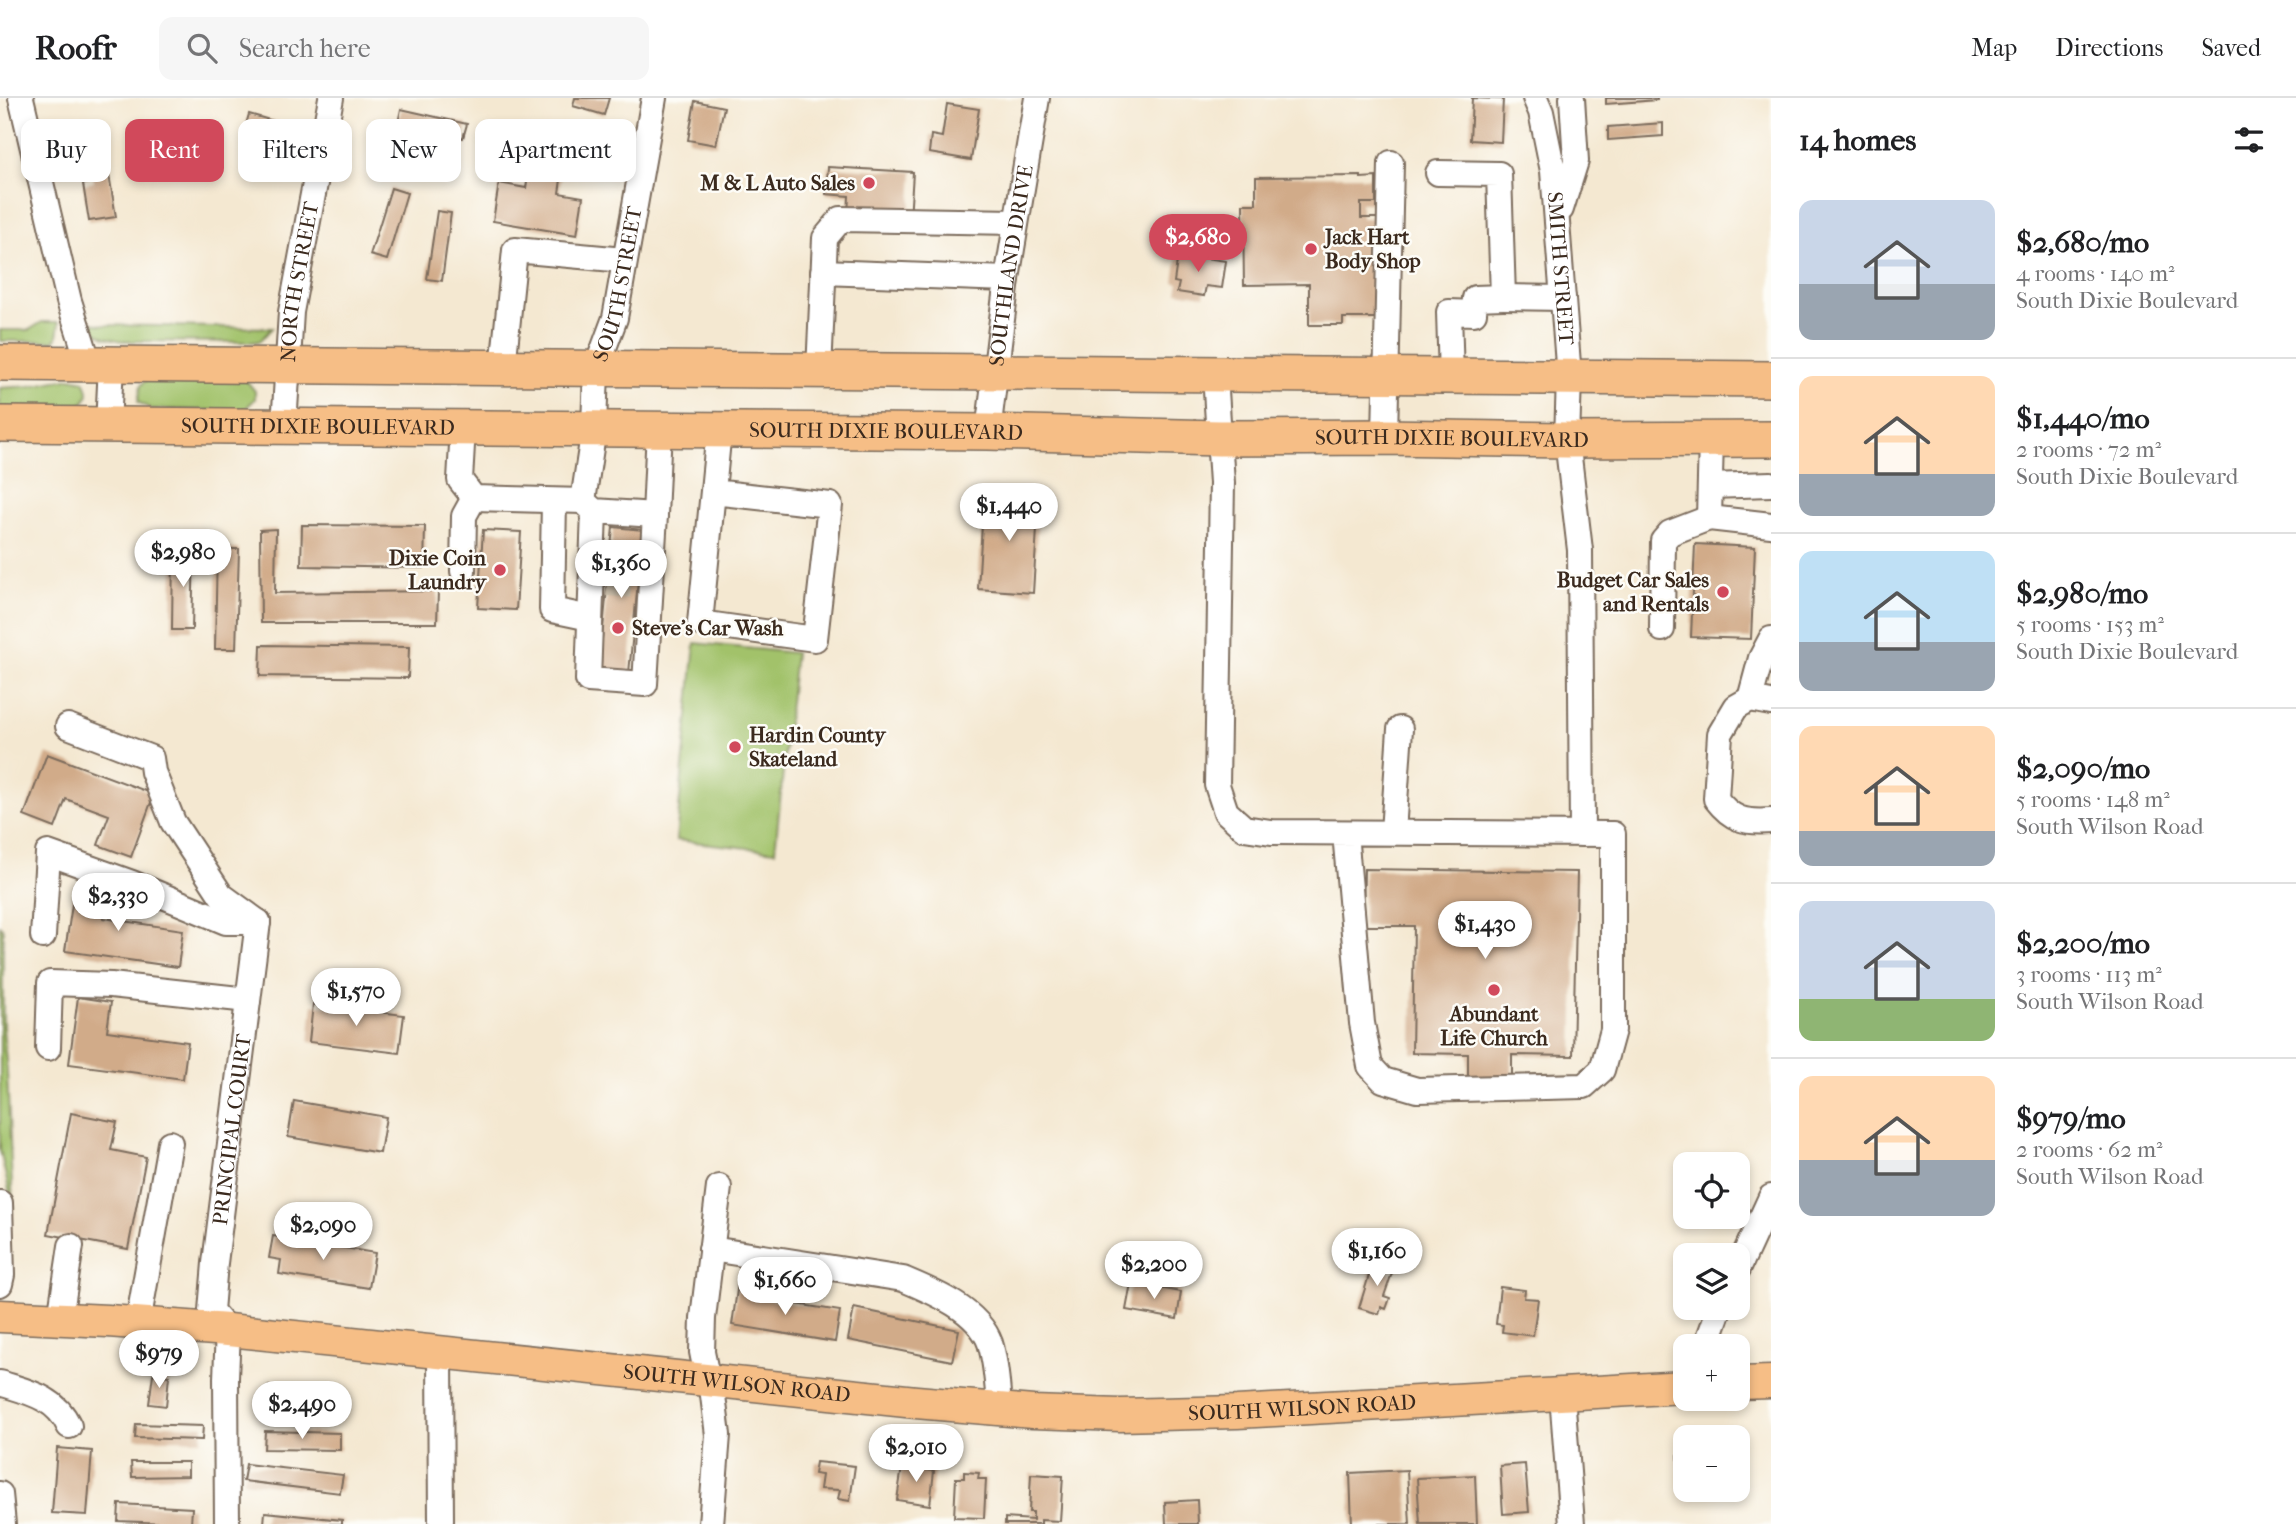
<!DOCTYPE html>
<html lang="en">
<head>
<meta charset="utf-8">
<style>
	body { margin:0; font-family:"IM FELL French Canon",serif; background:#f6f6f6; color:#202124; height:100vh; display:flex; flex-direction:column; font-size:26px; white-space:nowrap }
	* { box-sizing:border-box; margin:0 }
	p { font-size:23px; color:#757577 }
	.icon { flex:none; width:38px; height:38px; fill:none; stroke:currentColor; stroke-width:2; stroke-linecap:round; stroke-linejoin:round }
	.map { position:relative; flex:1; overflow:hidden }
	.panel { display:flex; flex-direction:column; background:#fff; width:525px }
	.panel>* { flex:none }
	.banner { position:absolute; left:21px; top:21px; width:665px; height:63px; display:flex; gap:14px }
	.tools { position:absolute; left:1673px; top:1054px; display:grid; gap:14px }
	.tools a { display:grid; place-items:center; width:77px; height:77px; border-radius:14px; background:#fff; box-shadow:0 4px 10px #0003; font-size:35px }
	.price { position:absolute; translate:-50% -60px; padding:0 16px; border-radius:24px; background:#fff; color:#222; font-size:23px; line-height:46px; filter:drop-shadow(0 2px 4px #0008) }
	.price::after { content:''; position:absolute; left:50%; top:42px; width:21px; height:16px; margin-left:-10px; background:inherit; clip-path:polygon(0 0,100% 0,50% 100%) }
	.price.current { background:#d1495b; color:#fff }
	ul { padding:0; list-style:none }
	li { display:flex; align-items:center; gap:21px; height:175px; padding:0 28px }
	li+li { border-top:2px solid #e0e0e0 }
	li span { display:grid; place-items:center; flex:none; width:196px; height:140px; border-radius:14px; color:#555 }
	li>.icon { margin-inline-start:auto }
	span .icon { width:84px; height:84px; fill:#fffc; stroke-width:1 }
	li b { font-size:30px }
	h2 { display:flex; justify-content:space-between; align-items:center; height:84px; padding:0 28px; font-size:30px }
	.pill { padding:0 24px; border-radius:14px; background:#fff; box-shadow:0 4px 10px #0003; font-size:24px; line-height:63px }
	.pill.current { background:#d1495b; color:#fff }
	header { display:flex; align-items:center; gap:42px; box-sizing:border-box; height:98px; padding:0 35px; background:#fff; border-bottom:2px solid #e0e0e0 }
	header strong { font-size:33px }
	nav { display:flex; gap:38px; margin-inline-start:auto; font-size:24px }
	.search { width:490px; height:63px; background:#f6f6f6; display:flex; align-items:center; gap:18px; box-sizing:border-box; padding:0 24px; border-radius:14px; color:#757577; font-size:26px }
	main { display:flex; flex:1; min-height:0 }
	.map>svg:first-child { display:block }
</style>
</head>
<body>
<header>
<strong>Roofr</strong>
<div class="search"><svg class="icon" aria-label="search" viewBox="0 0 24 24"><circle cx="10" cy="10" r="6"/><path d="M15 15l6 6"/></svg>Search here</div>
<nav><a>Map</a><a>Directions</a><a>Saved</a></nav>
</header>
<main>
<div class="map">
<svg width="1771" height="1426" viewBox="0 0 1771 1426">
	<rect width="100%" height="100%" fill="#fdfcf7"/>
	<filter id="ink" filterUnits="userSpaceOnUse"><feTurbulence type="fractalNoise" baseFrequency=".0143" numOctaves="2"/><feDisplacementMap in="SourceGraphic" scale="14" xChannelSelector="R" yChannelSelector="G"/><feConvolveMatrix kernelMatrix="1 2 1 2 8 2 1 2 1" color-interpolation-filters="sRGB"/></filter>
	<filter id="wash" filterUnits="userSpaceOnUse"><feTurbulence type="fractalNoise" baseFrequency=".00686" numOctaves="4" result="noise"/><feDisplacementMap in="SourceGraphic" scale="28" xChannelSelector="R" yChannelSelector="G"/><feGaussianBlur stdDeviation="1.57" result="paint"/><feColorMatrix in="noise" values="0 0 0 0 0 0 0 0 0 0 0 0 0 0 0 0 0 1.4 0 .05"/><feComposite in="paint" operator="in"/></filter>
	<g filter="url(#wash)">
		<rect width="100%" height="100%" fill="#f4e8d1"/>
		<path fill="#a2c26b" stroke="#6e7644" stroke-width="2" d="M42,224H59L57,240L53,243H0V232H29Z
			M87,224L103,227L272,230L260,243L253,244L122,243L105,239L94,233Z
			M71,280L84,283C92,296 87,305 74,310H0V290L30,288Z
			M147,281L246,282L255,293V301L243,313L151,311L138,304L141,287Z
			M695,545L795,555L775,753L676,742Z
			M0,828L3,831V930L7,974L13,1110L0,1052Z"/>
		<g id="blocks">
			<path fill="#d1ab89" d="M575,0H609L604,17L573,8Z
				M1472,0L1503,1L1501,44L1470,42Z
				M1606,0H1657V2L1606,6Z
				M695,3L724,9L716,47L688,42Z
				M947,6L979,11L971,62L929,55L931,37L942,39Z
				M401,11L467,26L463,40L398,25Z
				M249,16L287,27L279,55L250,47L253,36L244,34Z
				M1663,25V38L1608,42V29Z
				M103,40L116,119L89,123L83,86L94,84L87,43Z
				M393,51L453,68L449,81L390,64Z
				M532,56L564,62L559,95L583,99L577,137L493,123L499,85L526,90Z
				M828,69L913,74L910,122L848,118L849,98L826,96Z
				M1361,78V80L1376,79V105H1361V120H1378L1379,220H1343V227H1309V186L1244,187L1243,106H1256V79Z
				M391,90L407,95L387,162L370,157Z
				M437,113L451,115L442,183L427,181Z
				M1178,156L1226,163L1222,190L1206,188L1204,198L1177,194L1179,185L1174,184Z
				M984,395L1039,398L1033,495L978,491Z
				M302,427L425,428L424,470L301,468Z
				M613,429L643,432L629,575L599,572Z
				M276,431L275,495L438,493L437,525H261L260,432Z
				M483,432L521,434L516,512L478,510Z
				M1695,446L1755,449L1751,541L1691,539Z
				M173,451H194L192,532H172Z
				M217,451H239L236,551H215Z
				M261,547L409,549L408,580L260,578Z
				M47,656L154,696L131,759L98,747L109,717L66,701L55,730L24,718Z
				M1364,771L1577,774L1573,958L1512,957V982H1468V956L1412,955L1414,828H1363Z
				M75,787L107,792L103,820L183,832L178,869L65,853Z
				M78,899L111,904L107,933L188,944L183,981L69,966Z
				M313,906L404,917L399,955L309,944Z
				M294,1003L386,1019L380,1055L288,1039Z
				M71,1015L117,1024L111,1052L146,1059L128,1151L48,1136Z
				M273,1138L375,1155L369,1190L279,1176L281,1162L269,1160Z
				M1374,1161L1390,1166L1388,1174L1392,1175L1384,1198L1390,1200L1386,1211L1381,1209L1379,1216L1359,1210Z
				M738,1185L748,1187L746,1198L840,1213L835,1244L732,1227Z
				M1131,1185L1181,1194L1177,1221L1126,1212Z
				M1500,1189L1525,1192L1524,1200L1538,1201L1533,1238L1502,1234L1503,1227L1496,1226Z
				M854,1210L959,1232L952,1263L848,1242Z
				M153,1276L169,1278L166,1308L149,1306Z
				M268,1288L333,1298L331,1313L265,1303Z
				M136,1326L203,1328L202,1342L135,1340Z
				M265,1333L340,1335V1352L264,1351Z
				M57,1350L92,1353L87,1417L52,1415Z
				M1678,1350H1685V1391H1712V1393L1679,1395Z
				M131,1364H188V1378L132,1379Z
				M816,1364L855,1368L850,1403L838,1401L840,1392L820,1391L822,1377L814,1376Z
				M908,1364L929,1367L928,1372L934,1373L930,1407L897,1402L902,1369L908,1370Z
				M246,1366L343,1377L340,1395L243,1383Z
				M1525,1366L1529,1414L1503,1416L1500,1368Z
				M1407,1372L1410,1426H1352L1350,1375Z
				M964,1374L979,1375L978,1381H986L984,1420L954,1419L956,1380H964Z
				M1031,1376L1063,1378L1060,1423L1041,1422V1426H1005V1420L1033,1422V1414H1029Z
				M1475,1377L1477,1426H1420L1417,1380Z
				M1197,1402L1198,1426H1166L1165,1404Z
				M119,1406L192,1410L191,1426L118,1423Z
				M265,1414L342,1422V1426H264Z"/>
		</g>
	</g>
	<g filter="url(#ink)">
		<use href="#blocks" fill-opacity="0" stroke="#7c6c5d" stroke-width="2"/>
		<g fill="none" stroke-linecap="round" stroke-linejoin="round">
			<path stroke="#cfc2ad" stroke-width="24" stroke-dasharray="24 12" stroke-linecap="butt" d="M607,486L637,488"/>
			<g stroke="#7c6c5d" stroke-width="28">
				<g id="minor">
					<path d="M21,0L69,203L89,266"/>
					<path id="s1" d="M1535,0L1541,14L1553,73L1569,279L1567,342L1580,452L1582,736"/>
					<path d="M1438,75L1499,76L1503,199L1475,200L1474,215L1449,214L1451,280"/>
					<path d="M1561,111L1576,63L1572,0"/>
					<path d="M823,174L1007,181"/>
					<path d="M1503,199L1563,200"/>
					<path d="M503,270L515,152L624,162"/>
					<path d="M819,273L825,140L841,121L1016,124"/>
					<path d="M1215,277L1222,385L1217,687L1226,714L1244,730L1271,734L1613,736V932L1602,972L1584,988L1417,992L1383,982L1370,968L1362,925L1345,735"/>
					<path d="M108,328L111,266"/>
					<path id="s2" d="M284,328L291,214L331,0"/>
					<path id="s3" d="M463,329L460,382L474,400L583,403L594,330L596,271L615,220L654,0"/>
					<path id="s4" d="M988,334L1007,181L1037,0"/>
					<path d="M1385,339L1391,65"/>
					<path d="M1711,340L1709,420L1771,427"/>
					<path d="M1710,388L1771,386"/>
					<path d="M713,394L830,407L815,541L700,525L719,332"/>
					<path d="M554,403L552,512L590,520"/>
					<path d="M583,403L594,413L655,417L645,586L588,582L594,413"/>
					<path d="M655,417L659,331"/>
					<path d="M463,473L464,418L474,400"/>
					<path d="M1662,531L1663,443L1670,435L1709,420"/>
					<path d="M1750,601L1761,560L1771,541"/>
					<path d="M1771,605L1750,601L1736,609L1720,636L1716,701C1732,722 1745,725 1771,723"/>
					<path d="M68,628L151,660L153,674L173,724L221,797L258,824"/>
					<path d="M1393,734L1400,631"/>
					<path d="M43,838L48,755L132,785L226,824H258"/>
					<path d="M48,950L50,885L111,887L248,902"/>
					<path d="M0,1105L2,1177L0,1186"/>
					<path d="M711,1151L903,1181C934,1194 978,1212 990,1245C996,1264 998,1292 999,1311"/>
					<path d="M1738,1171L1771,1099"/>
					<path d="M60,1221L71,1148"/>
					<path d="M138,1225L170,1045"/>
					<path d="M1706,1248L1720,1209"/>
					<path d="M440,1254L441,1423"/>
					<path d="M0,1285C28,1294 56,1299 69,1328"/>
					<path d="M1562,1297L1572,1426"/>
					<path d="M0,1396L3,1426"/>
					<path id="s5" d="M227,1426L226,1280L228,1232L211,1213L215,1165L258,824"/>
					<path d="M711,1426L718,1337L711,1282L705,1269L702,1254L703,1220L719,1089"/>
				</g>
			</g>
			<g stroke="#7c6c5d" stroke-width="35">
				<g id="major">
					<path id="s6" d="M0,1218L108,1223L228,1232L916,1304L1033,1314L1120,1317L1237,1314L1685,1289"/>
					<path d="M1738,1285L1771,1284"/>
				</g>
			</g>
			<g stroke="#7c6c5d" stroke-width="38">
				<g id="highway">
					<path d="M0,265L1771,281"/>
					<path id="s7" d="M0,326L988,334L1219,340L1385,339L1567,342L1771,341"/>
				</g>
			</g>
			<use href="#minor" stroke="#fff" stroke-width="24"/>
			<use href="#major" stroke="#f6be86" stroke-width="32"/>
			<use href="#highway" stroke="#f6be86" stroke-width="35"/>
		</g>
	</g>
	<g fill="#d1495b" stroke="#fdfcf7" stroke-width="2.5">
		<circle cx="869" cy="85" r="7"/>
		<circle cx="1311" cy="151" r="7"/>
		<circle cx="500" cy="472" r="7"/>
		<circle cx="1723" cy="494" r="7"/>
		<circle cx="618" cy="530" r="7"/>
		<circle cx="735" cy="649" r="7"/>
		<circle cx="1494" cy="892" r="7"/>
	</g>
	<g text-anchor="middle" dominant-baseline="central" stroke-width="5" stroke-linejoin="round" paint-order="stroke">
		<g font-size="21" font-weight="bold" fill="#3b2a1e" stroke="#fdfcf7" text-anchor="end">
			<text x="855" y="85">M &amp; L Auto Sales</text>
			<text x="1325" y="139" text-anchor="start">Jack Hart<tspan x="1325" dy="24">Body Shop</tspan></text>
			<text x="486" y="460">Dixie Coin<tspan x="486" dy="24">Laundry</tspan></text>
			<text x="1709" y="482">Budget Car Sales<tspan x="1709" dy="24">and Rentals</tspan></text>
			<text x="632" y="530" text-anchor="start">Steve's Car Wash</text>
			<text x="749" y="637" text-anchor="start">Hardin County<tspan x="749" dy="24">Skateland</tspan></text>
			<text x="1494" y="916" text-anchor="middle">Abundant<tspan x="1494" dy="24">Life Church</tspan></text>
		</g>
		<g font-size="21" fill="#3b2a1e" stroke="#fdfcf7">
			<text stroke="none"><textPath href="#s4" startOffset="168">SOUTHLAND DRIVE</textPath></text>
			<text stroke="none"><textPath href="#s1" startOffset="173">SMITH STREET</textPath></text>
			<text stroke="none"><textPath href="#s2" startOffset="145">NORTH STREET</textPath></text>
			<text stroke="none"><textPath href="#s3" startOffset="406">SOUTH STREET</textPath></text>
			<text stroke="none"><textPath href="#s7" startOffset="318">SOUTH DIXIE BOULEVARD</textPath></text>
			<text stroke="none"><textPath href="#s7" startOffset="886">SOUTH DIXIE BOULEVARD</textPath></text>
			<text stroke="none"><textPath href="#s7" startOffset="1452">SOUTH DIXIE BOULEVARD</textPath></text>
			<text stroke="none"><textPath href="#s5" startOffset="402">PRINCIPAL COURT</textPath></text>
			<text stroke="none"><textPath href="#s6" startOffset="740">SOUTH WILSON ROAD</textPath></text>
			<text stroke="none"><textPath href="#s6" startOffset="1307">SOUTH WILSON ROAD</textPath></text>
		</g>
	</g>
</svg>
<div class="tools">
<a><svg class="icon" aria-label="locate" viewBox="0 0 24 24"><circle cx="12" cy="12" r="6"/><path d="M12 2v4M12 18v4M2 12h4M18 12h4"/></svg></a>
<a><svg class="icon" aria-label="layers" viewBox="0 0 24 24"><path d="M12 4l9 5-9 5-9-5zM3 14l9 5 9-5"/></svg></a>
<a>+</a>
<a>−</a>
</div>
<b class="price current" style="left:1198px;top:176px">$2,680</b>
<b class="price" style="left:1009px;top:445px">$1,440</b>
<b class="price" style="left:183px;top:491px">$2,980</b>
<b class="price" style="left:621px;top:502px">$1,360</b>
<b class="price" style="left:118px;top:835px">$2,330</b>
<b class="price" style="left:1485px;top:863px">$1,430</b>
<b class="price" style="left:356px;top:930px">$1,570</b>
<b class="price" style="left:323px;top:1164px">$2,090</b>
<b class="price" style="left:1377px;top:1190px">$1,160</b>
<b class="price" style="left:1154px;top:1203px">$2,200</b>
<b class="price" style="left:785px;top:1219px">$1,660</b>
<b class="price" style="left:159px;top:1292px">$979</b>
<b class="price" style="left:302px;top:1343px">$2,490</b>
<b class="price" style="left:916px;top:1386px">$2,010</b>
<div class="banner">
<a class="pill">Buy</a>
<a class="pill current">Rent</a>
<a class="pill">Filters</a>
<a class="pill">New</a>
<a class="pill">Apartment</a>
</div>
</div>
<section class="panel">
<h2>14 homes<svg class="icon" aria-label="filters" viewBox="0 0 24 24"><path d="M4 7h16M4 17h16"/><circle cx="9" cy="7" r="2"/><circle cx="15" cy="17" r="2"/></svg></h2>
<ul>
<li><span style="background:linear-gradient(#c9d6e8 60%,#9aa5b1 0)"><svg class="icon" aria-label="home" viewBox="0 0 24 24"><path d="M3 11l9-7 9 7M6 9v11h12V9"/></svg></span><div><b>$2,680/mo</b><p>4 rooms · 140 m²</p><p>South Dixie Boulevard</p></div></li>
<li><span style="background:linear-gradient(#ffd9b3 70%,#9aa5b1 0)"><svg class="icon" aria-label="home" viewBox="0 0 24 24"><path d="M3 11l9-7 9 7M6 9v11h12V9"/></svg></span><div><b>$1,440/mo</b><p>2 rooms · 72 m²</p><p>South Dixie Boulevard</p></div></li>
<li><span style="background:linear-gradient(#bfe0f5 65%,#9aa5b1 0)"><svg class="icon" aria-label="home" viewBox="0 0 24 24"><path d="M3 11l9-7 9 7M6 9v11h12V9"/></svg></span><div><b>$2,980/mo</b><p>5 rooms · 153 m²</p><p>South Dixie Boulevard</p></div></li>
<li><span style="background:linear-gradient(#ffd9b3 75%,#9aa5b1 0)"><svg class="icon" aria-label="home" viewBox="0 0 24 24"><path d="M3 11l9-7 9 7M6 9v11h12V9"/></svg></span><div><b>$2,090/mo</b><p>5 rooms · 148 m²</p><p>South Wilson Road</p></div></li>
<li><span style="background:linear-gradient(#c9d6e8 70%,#8fb573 0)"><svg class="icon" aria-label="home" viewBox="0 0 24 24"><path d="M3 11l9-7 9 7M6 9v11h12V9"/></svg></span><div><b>$2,200/mo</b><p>3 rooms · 113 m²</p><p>South Wilson Road</p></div></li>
<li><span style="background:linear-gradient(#ffd9b3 60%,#9aa5b1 0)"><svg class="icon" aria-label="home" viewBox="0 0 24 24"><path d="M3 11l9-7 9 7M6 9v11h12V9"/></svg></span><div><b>$979/mo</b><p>2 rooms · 62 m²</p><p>South Wilson Road</p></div></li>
</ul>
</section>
</main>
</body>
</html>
